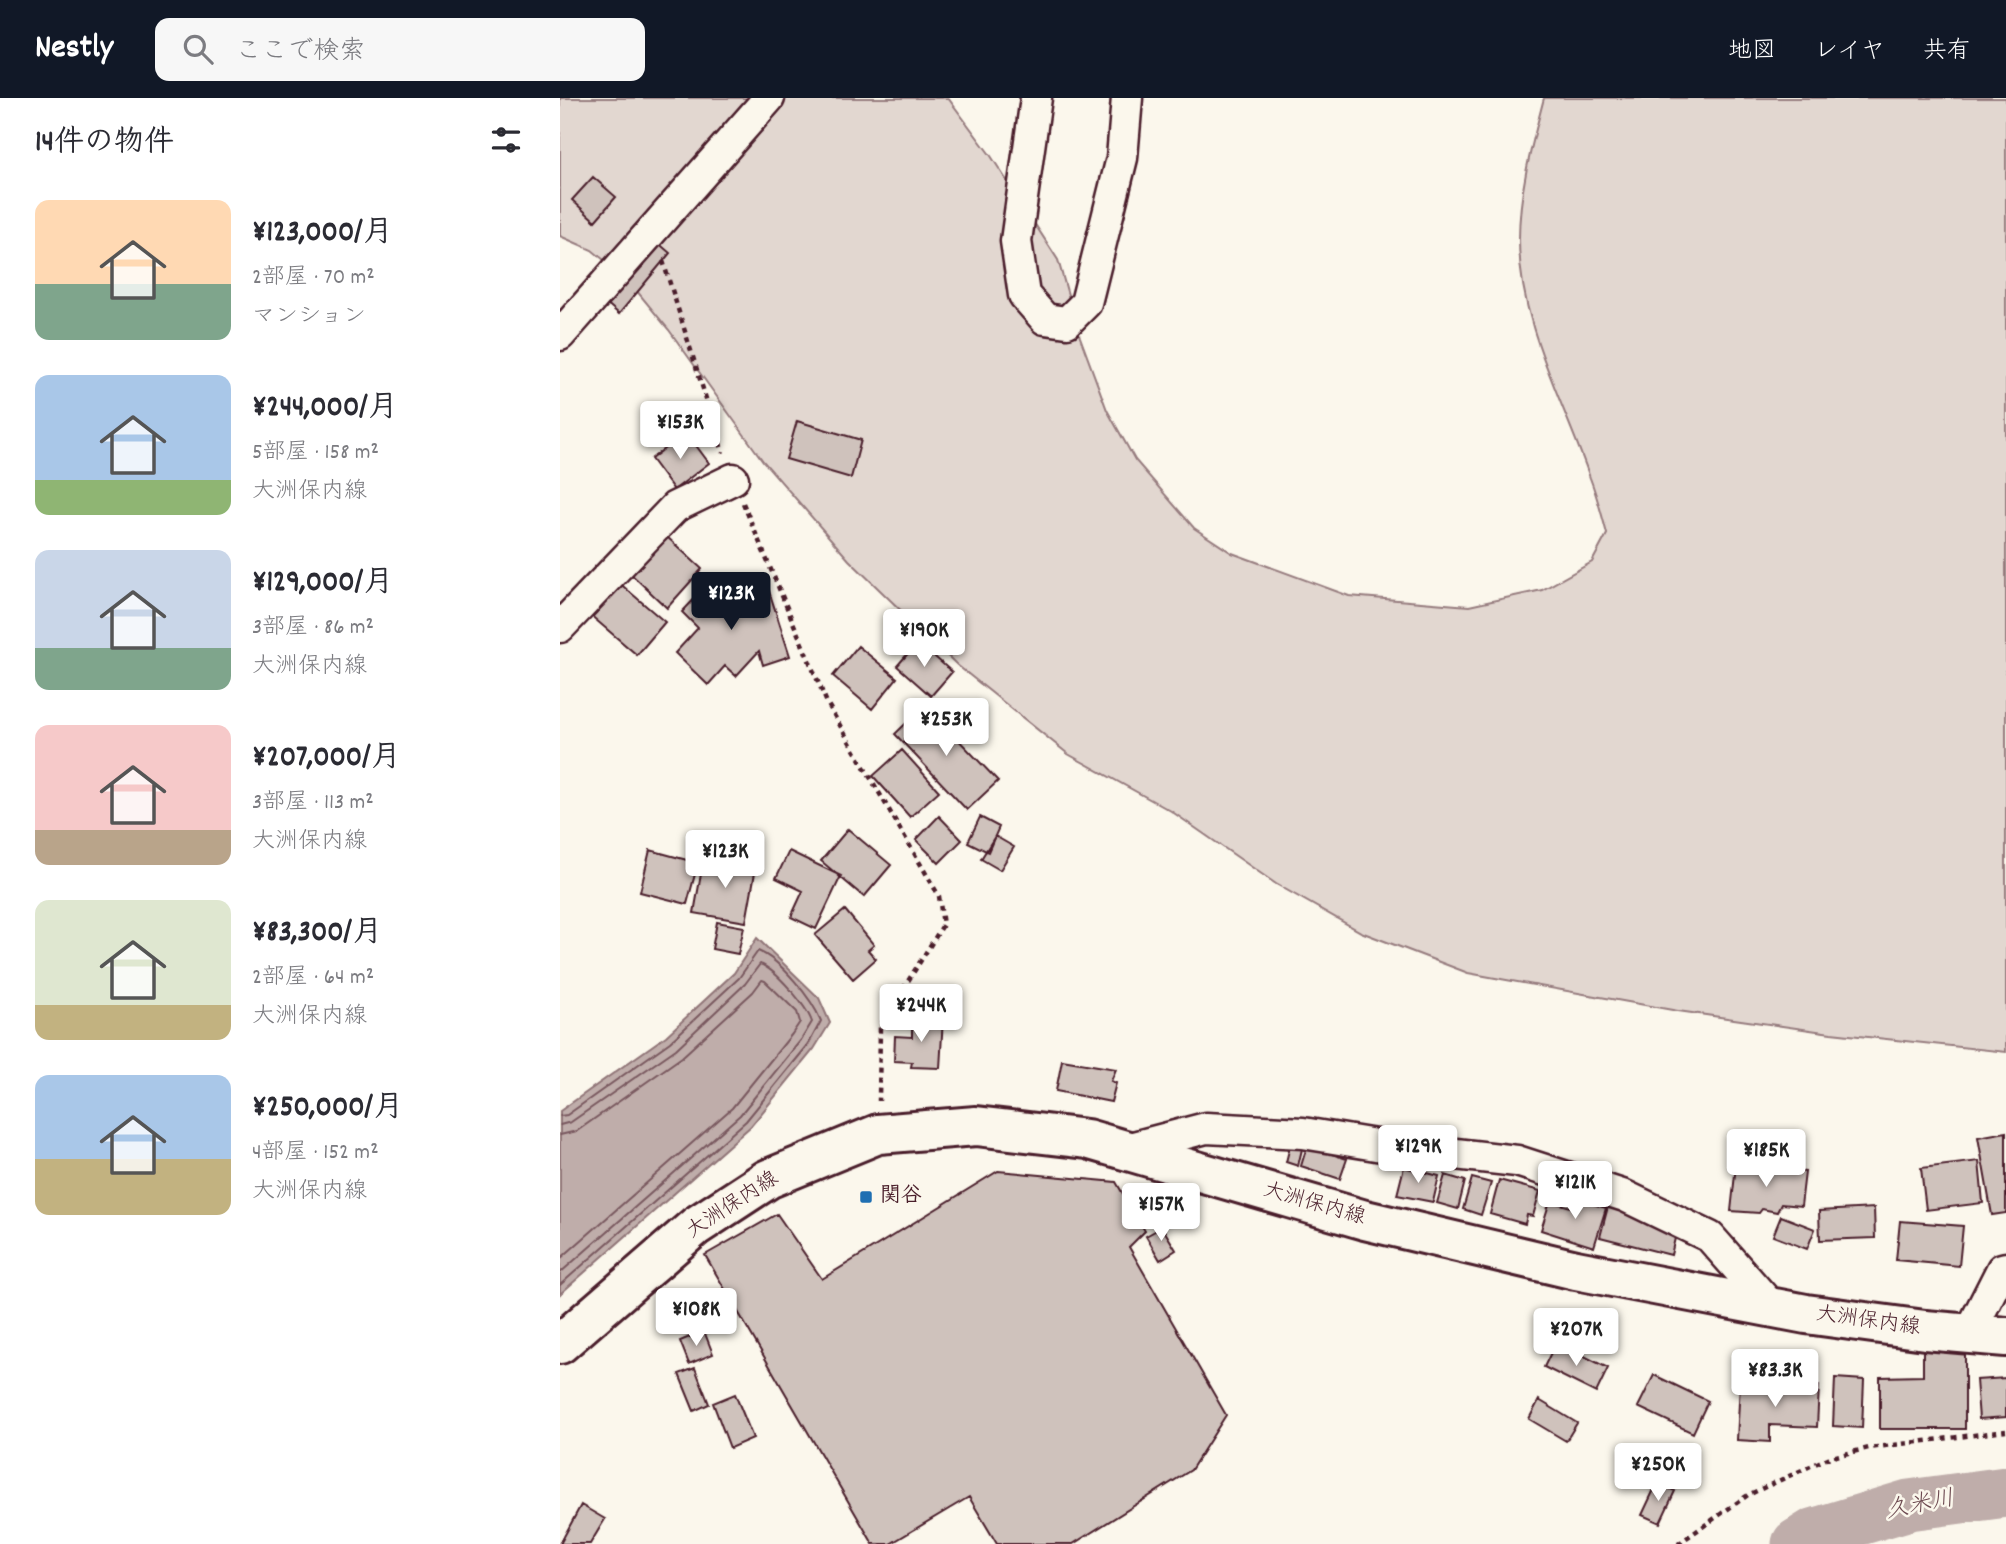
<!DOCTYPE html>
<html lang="ja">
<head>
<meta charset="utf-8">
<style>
	body { margin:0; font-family:Dekko,"Klee One",sans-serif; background:#f7f7f7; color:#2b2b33; height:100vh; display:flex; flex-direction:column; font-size:26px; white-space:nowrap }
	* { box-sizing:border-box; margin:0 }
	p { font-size:23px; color:#7c7c81 }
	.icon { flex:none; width:38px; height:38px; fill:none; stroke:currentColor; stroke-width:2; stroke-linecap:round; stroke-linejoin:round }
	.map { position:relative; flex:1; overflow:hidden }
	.details { display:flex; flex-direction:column; background:#fff; width:560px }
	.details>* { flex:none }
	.price { position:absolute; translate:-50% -60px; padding:0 16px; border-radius:7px; background:#fff; color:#222; font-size:23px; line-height:46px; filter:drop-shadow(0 2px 4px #0008) }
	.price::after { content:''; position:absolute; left:50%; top:42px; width:21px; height:16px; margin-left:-10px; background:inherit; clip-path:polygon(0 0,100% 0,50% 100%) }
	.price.selected { background:#111827; color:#fff }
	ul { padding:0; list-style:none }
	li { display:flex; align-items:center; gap:21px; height:175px; padding:0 35px }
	li span { display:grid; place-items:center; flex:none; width:196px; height:140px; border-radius:14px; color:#555 }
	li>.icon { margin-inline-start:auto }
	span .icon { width:84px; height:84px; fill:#fffc; stroke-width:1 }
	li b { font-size:30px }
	h2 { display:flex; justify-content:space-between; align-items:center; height:84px; padding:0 35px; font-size:30px }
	header { display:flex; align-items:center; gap:42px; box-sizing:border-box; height:98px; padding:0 35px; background:#111827; color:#fff }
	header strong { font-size:33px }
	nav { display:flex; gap:38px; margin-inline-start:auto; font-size:24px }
	.search { width:490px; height:63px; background:#f7f7f7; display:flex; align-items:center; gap:18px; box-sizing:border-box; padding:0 24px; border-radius:14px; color:#7c7c81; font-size:26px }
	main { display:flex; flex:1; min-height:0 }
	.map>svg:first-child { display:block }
</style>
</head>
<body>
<header>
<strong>Nestly</strong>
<div class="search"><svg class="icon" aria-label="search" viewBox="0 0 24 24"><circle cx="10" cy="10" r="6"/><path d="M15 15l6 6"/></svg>ここで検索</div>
<nav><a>地図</a><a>レイヤ</a><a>共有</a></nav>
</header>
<main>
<section class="details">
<h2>14件の物件<svg class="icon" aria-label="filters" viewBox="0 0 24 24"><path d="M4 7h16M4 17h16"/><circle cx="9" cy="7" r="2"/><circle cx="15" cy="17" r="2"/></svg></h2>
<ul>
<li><span style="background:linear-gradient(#ffd9b3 60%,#7fa58c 0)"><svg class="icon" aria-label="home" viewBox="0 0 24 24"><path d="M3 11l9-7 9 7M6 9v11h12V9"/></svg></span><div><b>¥123,000/月</b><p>2部屋 · 70 m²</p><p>マンション</p></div></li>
<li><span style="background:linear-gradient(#a9c7e8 75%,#8fb573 0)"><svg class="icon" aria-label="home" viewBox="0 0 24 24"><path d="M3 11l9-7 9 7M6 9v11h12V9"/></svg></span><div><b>¥244,000/月</b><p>5部屋 · 158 m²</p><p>大洲保内線</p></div></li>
<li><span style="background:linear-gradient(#c9d6e8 70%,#7fa58c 0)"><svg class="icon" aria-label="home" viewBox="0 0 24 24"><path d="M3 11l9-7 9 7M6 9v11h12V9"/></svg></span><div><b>¥129,000/月</b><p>3部屋 · 86 m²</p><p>大洲保内線</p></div></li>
<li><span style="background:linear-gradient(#f6c9c9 75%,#b9a48a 0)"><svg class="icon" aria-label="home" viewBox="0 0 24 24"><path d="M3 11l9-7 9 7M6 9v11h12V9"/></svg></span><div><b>¥207,000/月</b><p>3部屋 · 113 m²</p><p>大洲保内線</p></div></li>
<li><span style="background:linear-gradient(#dfe7d0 75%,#c2b280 0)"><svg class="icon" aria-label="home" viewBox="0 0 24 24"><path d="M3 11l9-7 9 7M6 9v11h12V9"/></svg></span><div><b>¥83,300/月</b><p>2部屋 · 64 m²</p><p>大洲保内線</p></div></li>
<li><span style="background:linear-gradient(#a9c7e8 60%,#c2b280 0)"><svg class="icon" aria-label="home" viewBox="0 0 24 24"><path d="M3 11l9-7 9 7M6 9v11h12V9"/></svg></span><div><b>¥250,000/月</b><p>4部屋 · 152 m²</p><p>大洲保内線</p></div></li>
</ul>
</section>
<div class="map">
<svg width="1446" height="1446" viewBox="0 0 1446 1446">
	<rect width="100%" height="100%" fill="#fbf7ec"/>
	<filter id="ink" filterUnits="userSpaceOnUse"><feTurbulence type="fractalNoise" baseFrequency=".0143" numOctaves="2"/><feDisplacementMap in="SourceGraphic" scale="14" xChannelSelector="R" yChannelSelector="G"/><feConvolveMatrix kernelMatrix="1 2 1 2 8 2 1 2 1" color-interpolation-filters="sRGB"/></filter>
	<g filter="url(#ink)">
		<path fill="#e2d7d0" stroke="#967b7e" stroke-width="2" d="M0,0H388L431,58L498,162L520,239L547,312L575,362L634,430L672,455L789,498L909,508L982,492L1032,464L1047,436C1042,417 1037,398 1030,380C1003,301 959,227 959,141C959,93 972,46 984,0H1446V954L1271,935L1118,913L908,875L801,834L716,786L611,713L508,656L397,567L289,462L203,363L109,232L67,181L32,152L0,138Z"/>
		<path fill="#bfadaa" stroke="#907477" stroke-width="2" d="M197,840L259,900L270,925L254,951L191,1028L0,1196V1013L106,938L174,875Z"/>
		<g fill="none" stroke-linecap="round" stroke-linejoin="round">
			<path stroke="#79585e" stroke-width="2" d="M0,1018L7,1017L110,944L179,880L198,853C221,862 252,901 261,923L248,947L186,1023L0,1187
				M0,1027L11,1024L116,951L185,886L200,866C216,872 246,907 252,924L241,942L180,1017L0,1175
				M0,1037L17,1033L122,959L193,894L202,882L205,883L237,914L240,924L232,936L172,1010L0,1161"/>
			<path stroke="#bfadaa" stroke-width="51" d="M1237,1446L1253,1436L1349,1407L1446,1394"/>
		</g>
		<path fill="#cfc2bc" stroke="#4a1f2b" stroke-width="2" d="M33,79L56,99L35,123L12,102Z
			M81,130L110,155L59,216L30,191Z
			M237,323L301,342L291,380L226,361Z
			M126,334L149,365L114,392L91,361Z
			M106,438L142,471L107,510L71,476Z
			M157,477L183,502L209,493L230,558L203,567L199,553L176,578L165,568L148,587L115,555L138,530L122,514Z
			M57,483L105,524L77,557L29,516Z
			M358,544L392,574L371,598L337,568Z
			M298,548L337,580L312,611L273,578Z
			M365,607L438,683L407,712L335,636Z
			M342,652L379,693L350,719L313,678Z
			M379,718L402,742L379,765L356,742Z
			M420,719L439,729L428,754L408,744Z
			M288,731L331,767L304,799L261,763Z
			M435,738L454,749L440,772L421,761Z
			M90,752L138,765L127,806L80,794Z
			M229,753L281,778L256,831L231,819L243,793L216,780Z
			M144,759L196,769L186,824L134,815Z
			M285,812L314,847L308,852L316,861L293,881L255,837Z
			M157,824L184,829L178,856L152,851Z
			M352,918L383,920L380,970L351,969L352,964L334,963L335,938L352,939Z
			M502,962L556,971L551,983L556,985L551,1004L496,993Z
			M1446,1034V1115L1432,1117L1418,1039Z
			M730,1048L742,1051L738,1068L726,1064Z
			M747,1048L787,1061L780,1081L741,1068Z
			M1419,1063L1423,1105L1366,1112L1361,1070Z
			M1176,1067L1245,1074L1241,1108L1221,1106L1217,1114L1202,1111L1199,1115L1171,1113Z
			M844,1069L879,1078L873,1104L837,1097Z
			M438,1073L556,1084L585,1133L569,1149L666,1317L631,1372L513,1446H437L409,1399L330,1446H313L145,1157L217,1116L262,1181Z
			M885,1077L905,1083L898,1111L877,1105Z
			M912,1080L931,1085L921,1117L903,1111Z
			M939,1082L980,1093L973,1118L967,1117L965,1126L930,1116Z
			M1014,1100L1046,1110L1034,1149L981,1132L990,1103L1011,1109Z
			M1050,1101L1120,1119L1111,1157L1040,1139Z
			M1314,1110L1315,1140L1260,1142L1259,1113Z
			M1221,1118L1255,1131L1247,1151L1213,1138Z
			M1340,1123L1403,1128L1399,1168L1336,1162Z
			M602,1129L616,1152L600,1162L586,1138Z
			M144,1233L153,1256L129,1266L120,1243Z
			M996,1244L1048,1270L1036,1295L984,1269Z
			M1363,1249H1405V1331H1320V1279L1363,1278Z
			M135,1270L149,1306L134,1313L119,1276Z
			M1094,1277L1148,1303L1133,1335L1078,1309Z
			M1275,1280L1304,1282L1302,1330L1273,1328Z
			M1446,1280V1319L1419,1321L1416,1282Z
			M1180,1285L1259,1288L1257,1329L1210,1327V1344L1177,1342Z
			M175,1296L193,1340L170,1350L153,1305Z
			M979,1302L1017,1325L1006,1343L969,1321Z
			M1097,1385L1115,1393L1100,1425L1082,1417Z
			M21,1407L45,1421L30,1446H0Z"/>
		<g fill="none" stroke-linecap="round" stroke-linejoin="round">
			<g stroke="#4a1f2b" stroke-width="35">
				<path id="minor" d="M476,0L456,143L464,197L485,221L507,224L526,205L562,60L567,0
					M0,237L209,0
					M0,529L115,409L173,381
					M562,1052L646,1030L743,1035L816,1047L957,1063L1065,1098L1150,1139L1210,1207
					M1409,1236L1442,1171L1446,1170"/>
			</g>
			<g stroke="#4a1f2b" stroke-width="44">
				<path id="secondary" d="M0,1246L136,1128L208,1081L318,1036L416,1028L527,1041L805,1122L1016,1172L1246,1216L1365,1232L1446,1239"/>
			</g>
			<path stroke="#4a1f2b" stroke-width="4.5" stroke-dasharray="5 5" stroke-linecap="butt" d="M103,163L163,355
				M183,405L267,605L379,798L383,827L320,928L319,1003
				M1118,1446L1188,1397L1268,1360L1309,1350L1446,1333"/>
			<use href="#minor" stroke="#fbf7ec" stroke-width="30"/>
			<use href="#secondary" stroke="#fbf7ec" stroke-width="38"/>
		</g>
	</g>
	<rect fill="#1f6fb2" stroke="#fbf7ec" stroke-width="2.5" x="299" y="1092" width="14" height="14" rx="3.5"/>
	<g text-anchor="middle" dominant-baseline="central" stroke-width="5" stroke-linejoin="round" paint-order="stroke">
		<g font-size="21" font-weight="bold" fill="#4a1f2b" stroke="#fbf7ec" text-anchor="start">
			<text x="320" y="1099">関谷</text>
		</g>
		<g font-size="21" fill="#4a1f2b" stroke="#fbf7ec">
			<text transform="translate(754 1107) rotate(16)">大洲保内線</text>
			<text transform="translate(173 1108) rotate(-33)">大洲保内線</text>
			<text transform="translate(1308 1224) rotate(8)">大洲保内線</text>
		</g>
		<g font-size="23" font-style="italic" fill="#6d4a51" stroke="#fbf7ec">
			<text transform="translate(1360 1408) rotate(-11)">久米川</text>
		</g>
	</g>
</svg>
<b class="price" style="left:120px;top:363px">¥153K</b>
<b class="price selected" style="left:171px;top:534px">¥123K</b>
<b class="price" style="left:364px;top:571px">¥190K</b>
<b class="price" style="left:386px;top:660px">¥253K</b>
<b class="price" style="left:165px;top:792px">¥123K</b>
<b class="price" style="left:361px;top:946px">¥244K</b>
<b class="price" style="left:858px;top:1087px">¥129K</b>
<b class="price" style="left:1206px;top:1091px">¥185K</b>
<b class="price" style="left:1015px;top:1123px">¥121K</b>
<b class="price" style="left:601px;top:1145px">¥157K</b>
<b class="price" style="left:136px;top:1250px">¥108K</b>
<b class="price" style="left:1016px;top:1270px">¥207K</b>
<b class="price" style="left:1215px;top:1311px">¥83.3K</b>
<b class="price" style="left:1098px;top:1405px">¥250K</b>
</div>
</main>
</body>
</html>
